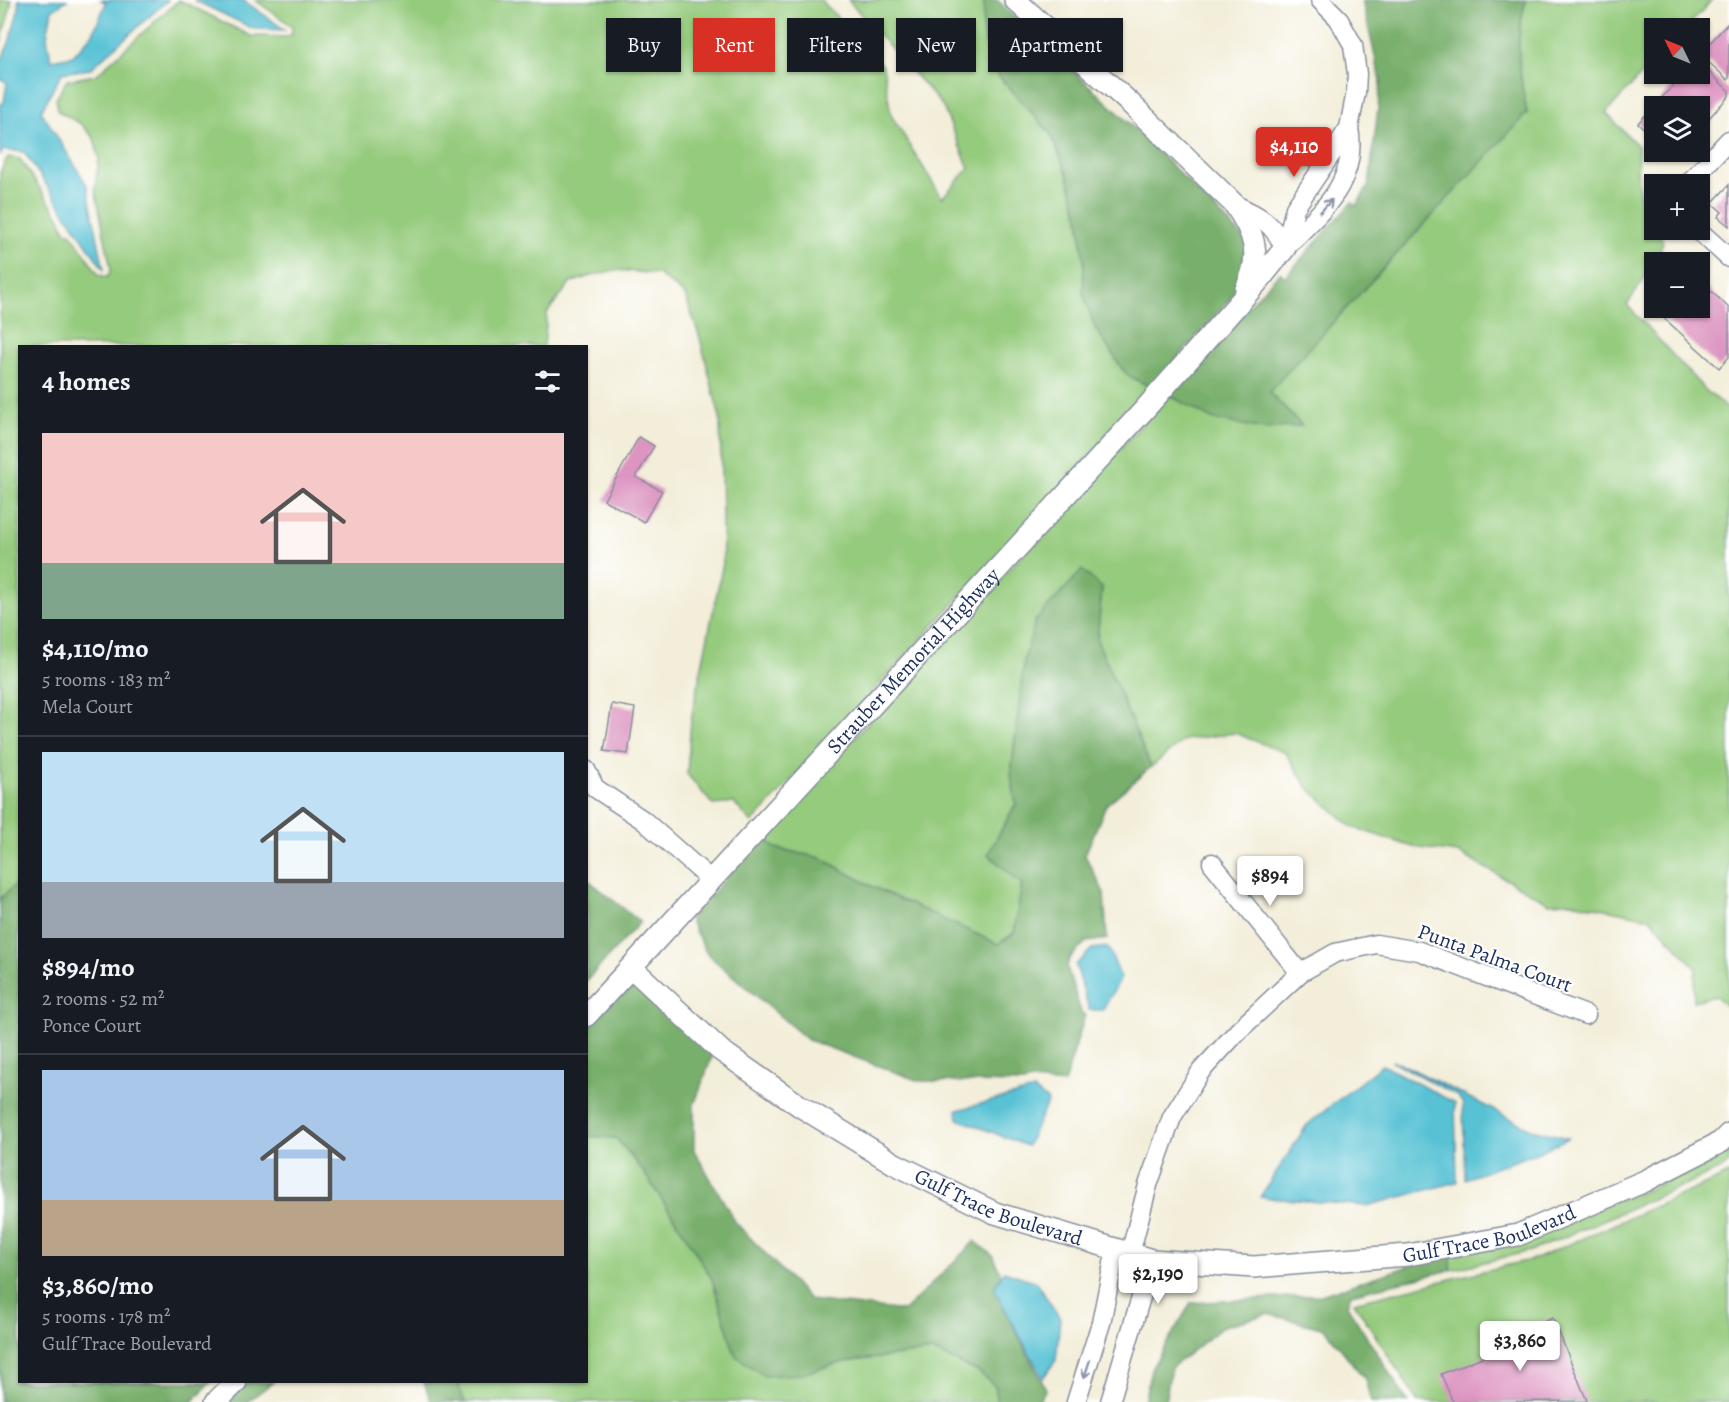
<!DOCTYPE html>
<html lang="en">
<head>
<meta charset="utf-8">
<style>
	body { margin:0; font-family:Alegreya,serif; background:#242831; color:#f1f3f6; height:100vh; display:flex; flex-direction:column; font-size:22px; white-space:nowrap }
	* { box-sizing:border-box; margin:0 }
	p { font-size:20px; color:#9ea1a6 }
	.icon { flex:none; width:33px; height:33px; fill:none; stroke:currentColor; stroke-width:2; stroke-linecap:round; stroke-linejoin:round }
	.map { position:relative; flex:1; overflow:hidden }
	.panel { position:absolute; left:18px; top:345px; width:570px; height:1038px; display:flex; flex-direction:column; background:#171b24; border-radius:0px; box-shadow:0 2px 4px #0004 }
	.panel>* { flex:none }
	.banner { position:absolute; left:606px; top:18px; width:570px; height:54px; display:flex; gap:12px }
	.needle { width:39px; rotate:313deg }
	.fabs { position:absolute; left:1644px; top:18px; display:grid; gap:12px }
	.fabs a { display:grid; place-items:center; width:66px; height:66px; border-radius:0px; background:#171b24; box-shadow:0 2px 4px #0004; font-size:30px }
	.price { position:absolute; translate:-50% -51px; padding:0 14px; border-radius:6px; background:#fff; color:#222; font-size:20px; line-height:39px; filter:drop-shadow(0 2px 3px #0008) }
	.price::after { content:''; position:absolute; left:50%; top:36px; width:18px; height:14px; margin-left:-9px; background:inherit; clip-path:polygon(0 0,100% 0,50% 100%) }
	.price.active { background:#d93025; color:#fff }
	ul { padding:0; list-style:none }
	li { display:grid; align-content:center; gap:12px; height:318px; padding:0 24px }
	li+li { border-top:2px solid #363941 }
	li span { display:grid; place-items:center; height:186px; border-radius:0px; color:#555 }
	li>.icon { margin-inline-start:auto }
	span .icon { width:108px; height:108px; fill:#fffc; stroke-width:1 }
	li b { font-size:26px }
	h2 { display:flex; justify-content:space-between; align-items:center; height:72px; padding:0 24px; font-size:26px }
	.pill { padding:0 21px; border-radius:0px; background:#171b24; box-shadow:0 2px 4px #0004; font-size:21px; line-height:54px }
	.pill.active { background:#d93025; color:#fff }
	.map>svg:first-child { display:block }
</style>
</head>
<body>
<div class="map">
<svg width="1729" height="1402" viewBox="0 0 1729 1402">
	<rect width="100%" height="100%" fill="#fff"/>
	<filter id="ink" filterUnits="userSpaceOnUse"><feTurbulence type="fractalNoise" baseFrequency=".0167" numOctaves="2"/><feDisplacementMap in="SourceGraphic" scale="12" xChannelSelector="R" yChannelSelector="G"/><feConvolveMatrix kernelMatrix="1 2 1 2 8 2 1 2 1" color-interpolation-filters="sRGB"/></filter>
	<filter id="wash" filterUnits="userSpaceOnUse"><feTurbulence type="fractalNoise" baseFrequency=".008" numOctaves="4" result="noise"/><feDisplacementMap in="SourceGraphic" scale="24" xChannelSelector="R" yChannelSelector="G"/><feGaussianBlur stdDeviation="1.35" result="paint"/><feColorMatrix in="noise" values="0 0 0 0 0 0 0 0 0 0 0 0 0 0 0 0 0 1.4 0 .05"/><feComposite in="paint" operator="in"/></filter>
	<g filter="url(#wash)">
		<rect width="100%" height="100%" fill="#f3eed9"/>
		<path fill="#95cb7d" stroke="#587d6e" stroke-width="1.5" d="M0,0H11V6L0,45Z
			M179,0L251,36L286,37L292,34V28L289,24L255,0H821L883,66L891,115L942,198L969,168L942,105L848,0H984L983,33L994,71L1050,133L1067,173L1079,217L1084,261L1083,293L1095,328L1123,370L1132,378L1152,387L752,823L734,803L713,805L687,774L691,719L723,563L720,418L700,338L685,295L658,274L616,270L590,276L570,283L547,313L544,346H20V881L0,899V172L8,157L20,159L60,218L65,231L70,232L99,275L108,277L111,269L95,188L99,158L94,138L81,124L58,111L56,99L67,80L96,75Z
			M1526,0H1712L1686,28H1654V61L1606,113L1638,146C1638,164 1635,182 1641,199C1645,210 1654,217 1654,230H1658L1663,242L1656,261L1627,305L1703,388L1729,410V1009L1716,996L1693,1001L1696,968L1650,918L1571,902L1549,903L1458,853L1413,847L1352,827L1307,787L1286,753L1235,733L1184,740L1151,767L1097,640L1102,588L1024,661L1011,775L1016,803L988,854L1022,884L1014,933L998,944L873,887L821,858L775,848L764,836L1169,395L1212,419L1268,392L1527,113C1519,74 1514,39 1526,0Z
			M587,1136L616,1138L643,1171L682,1230L712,1279L735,1355L801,1374L843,1362L932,1351L979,1372L996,1387V1402H465L459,1389L461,1382H586Z
			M1729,1149V1163L1721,1169L1534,1250L1451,1270V1256L1649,1189Z
			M1729,1174V1402H1418L1354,1302L1538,1258Z"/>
		<path fill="#78af6c" stroke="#4a6f65" stroke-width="1.5" d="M984,0H997L1125,119L1244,238L1246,246L1243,275L1230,299L1152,387L1132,378L1123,370L1095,328L1083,293L1084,261L1079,217L1067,173L1050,133L994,71L983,33Z
			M1362,0H1526C1514,39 1519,74 1527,113L1269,392L1302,426L1264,429L1212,419L1169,395L1240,316H1242L1245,310L1280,272L1285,277L1352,202L1356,206L1369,185L1381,82Z
			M1082,570L1102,588L1097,640L1151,767L1106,805L1085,855L1104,893L1107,939L1086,942L1069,959L1067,967L1081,1012L1085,1015L1064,1084L1031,1081L1024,1083L919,1081L808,1040L707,954L689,919L764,836L775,848L821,858L873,887L998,944L1014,933L1022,884L988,854L1016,804L1011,775L1024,661L1035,621Z
			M586,878L640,922L587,980H586Z
			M19,881L20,1382H211L192,1402H0V899Z
			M633,980L713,1054L694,1105V1150L736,1223L810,1300L904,1311L975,1241L993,1256L1001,1275L994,1289L1046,1389L1038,1402H996V1387L979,1372L932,1351L843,1362L801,1374L764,1376L735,1355L712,1279L682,1230L643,1171L616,1138L587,1136L586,1029Z
			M1451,1256V1270L1351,1294L1347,1306L1408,1402H1371L1365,1379L1325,1329L1268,1314L1224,1326L1171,1368L1165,1402H1144L1151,1369L1191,1303L1321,1295L1421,1262Z
			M248,1382H273L247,1402H229Z
			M424,1382H461L459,1389L465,1402H431Z"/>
		<path fill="#59c2d4" stroke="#3a7899" stroke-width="1.5" d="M18,0H67L52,10L47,37L51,60L73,56L93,33L106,3L101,0H168L90,69L62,73L41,111L87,185L104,270L24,152L3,150L0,156V105L4,102L7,83L0,78V63L9,43L19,8Z
			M194,0H243L285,30L254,29Z
			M1108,947L1121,978L1103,1010H1089L1076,965L1092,949Z
			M1392,1061L1400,1063L1531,1129L1568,1138L1539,1152L1465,1179L1463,1104L1458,1096Z
			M1382,1065L1455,1103L1457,1182L1367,1206L1260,1197L1307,1125Z
			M1034,1090L1048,1101L1027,1146L958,1119L957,1110Z
			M1004,1271L1036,1282L1060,1318L1056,1360L1043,1378L994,1289Z"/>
		<g id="blocks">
			<path fill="#dd94c1" d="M1729,22V78L1728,80L1700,54Z
				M1700,63L1729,91V96L1700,128V106H1654V138L1638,123L1684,74H1700Z
				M1729,185V226L1718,217L1722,212L1712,203Z
				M1700,281L1729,308V357L1719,368L1655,310L1658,308H1700Z
				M639,437L654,446L636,477L662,491L644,522L604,500Z
				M612,704L635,708L628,754L604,751Z
				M1553,1318L1587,1401L1453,1402L1441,1374L1521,1341L1518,1332Z"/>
		</g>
	</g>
	<g filter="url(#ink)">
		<use href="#blocks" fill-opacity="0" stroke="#878e9c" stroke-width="1.5"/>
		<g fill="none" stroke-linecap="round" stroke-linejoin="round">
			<g stroke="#878e9c" stroke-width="21">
				<path id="minor" d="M1688,184L1729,140
					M1235,205C1261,216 1272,223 1285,248
					M1698,230L1729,258
					M1286,247C1320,212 1359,183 1349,128
					M1285,248L1295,208L1349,128L1356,92L1357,74L1353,45L1338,18L1320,0
					M586,770L595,788L643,820L711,880
					M1212,863L1300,973
					M1130,1254L1148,1185L1172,1117L1201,1071L1239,1030L1300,973L1335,953L1376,944L1419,951L1586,1015
					M1076,1402L1101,1323L1116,1249
					M1110,1402L1152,1260"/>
			</g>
			<g stroke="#878e9c" stroke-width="24">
				<g id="tertiary">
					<path d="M1015,0L1131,104L1235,205C1255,234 1262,256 1246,289"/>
					<path id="s1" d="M632,968L720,1050L800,1106L895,1164L995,1213L1152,1260L1254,1267L1408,1255L1518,1235L1645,1181L1721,1142L1729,1134"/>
					<path id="s2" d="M586,1016L1144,410L1260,279L1285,248"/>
					<path d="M216,1402L236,1382"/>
				</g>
			</g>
			<use href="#minor" stroke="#fff" stroke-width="18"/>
			<use href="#tertiary" stroke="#fff" stroke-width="21"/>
		</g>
		<defs><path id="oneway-shaft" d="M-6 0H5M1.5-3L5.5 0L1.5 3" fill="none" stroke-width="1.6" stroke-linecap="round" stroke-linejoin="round" transform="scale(1.5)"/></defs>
		<g stroke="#8d97ae">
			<use href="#oneway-shaft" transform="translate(1326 206) rotate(-47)"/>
			<use href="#oneway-shaft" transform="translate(1087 1369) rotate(108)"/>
		</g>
	</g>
	<g text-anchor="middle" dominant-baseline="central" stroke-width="4.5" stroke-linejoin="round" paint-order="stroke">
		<g font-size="21" fill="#1b2f5e" stroke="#fff">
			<text stroke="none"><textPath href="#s2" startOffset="483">Strauber Memorial Highway</textPath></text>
			<text transform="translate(1495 958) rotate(20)">Punta Palma Court</text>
			<text stroke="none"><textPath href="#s1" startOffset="442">Gulf Trace Boulevard</textPath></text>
			<text stroke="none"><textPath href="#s1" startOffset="945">Gulf Trace Boulevard</textPath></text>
		</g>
	</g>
</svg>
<div class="fabs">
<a><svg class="needle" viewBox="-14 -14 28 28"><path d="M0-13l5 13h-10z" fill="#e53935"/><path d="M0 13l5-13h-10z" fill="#9ea1a6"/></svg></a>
<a><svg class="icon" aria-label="layers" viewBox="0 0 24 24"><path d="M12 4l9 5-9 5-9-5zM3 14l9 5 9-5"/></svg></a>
<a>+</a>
<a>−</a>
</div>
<b class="price active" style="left:1294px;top:178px">$4,110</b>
<b class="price" style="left:1270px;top:907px">$894</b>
<b class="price" style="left:1158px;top:1305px">$2,190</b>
<b class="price" style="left:1520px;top:1372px">$3,860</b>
<div class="banner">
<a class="pill">Buy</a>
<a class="pill active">Rent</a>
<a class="pill">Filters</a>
<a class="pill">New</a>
<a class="pill">Apartment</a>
</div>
<section class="panel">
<h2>4 homes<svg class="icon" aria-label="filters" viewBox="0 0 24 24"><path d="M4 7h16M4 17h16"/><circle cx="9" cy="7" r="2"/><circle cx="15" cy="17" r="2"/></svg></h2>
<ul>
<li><span style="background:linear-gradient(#f6c9c9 70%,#7fa58c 0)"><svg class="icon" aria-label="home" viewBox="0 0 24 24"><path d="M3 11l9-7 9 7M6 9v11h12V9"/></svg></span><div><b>$4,110/mo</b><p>5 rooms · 183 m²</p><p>Mela Court</p></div></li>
<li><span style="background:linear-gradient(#bfe0f5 70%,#9aa5b1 0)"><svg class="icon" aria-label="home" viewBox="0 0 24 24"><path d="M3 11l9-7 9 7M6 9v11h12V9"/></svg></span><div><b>$894/mo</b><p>2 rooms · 52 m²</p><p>Ponce Court</p></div></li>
<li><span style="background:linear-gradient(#a9c7e8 70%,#b9a48a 0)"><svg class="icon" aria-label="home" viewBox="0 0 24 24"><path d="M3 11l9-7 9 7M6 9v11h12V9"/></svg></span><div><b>$3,860/mo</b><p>5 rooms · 178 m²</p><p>Gulf Trace Boulevard</p></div></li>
</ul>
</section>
</div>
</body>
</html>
